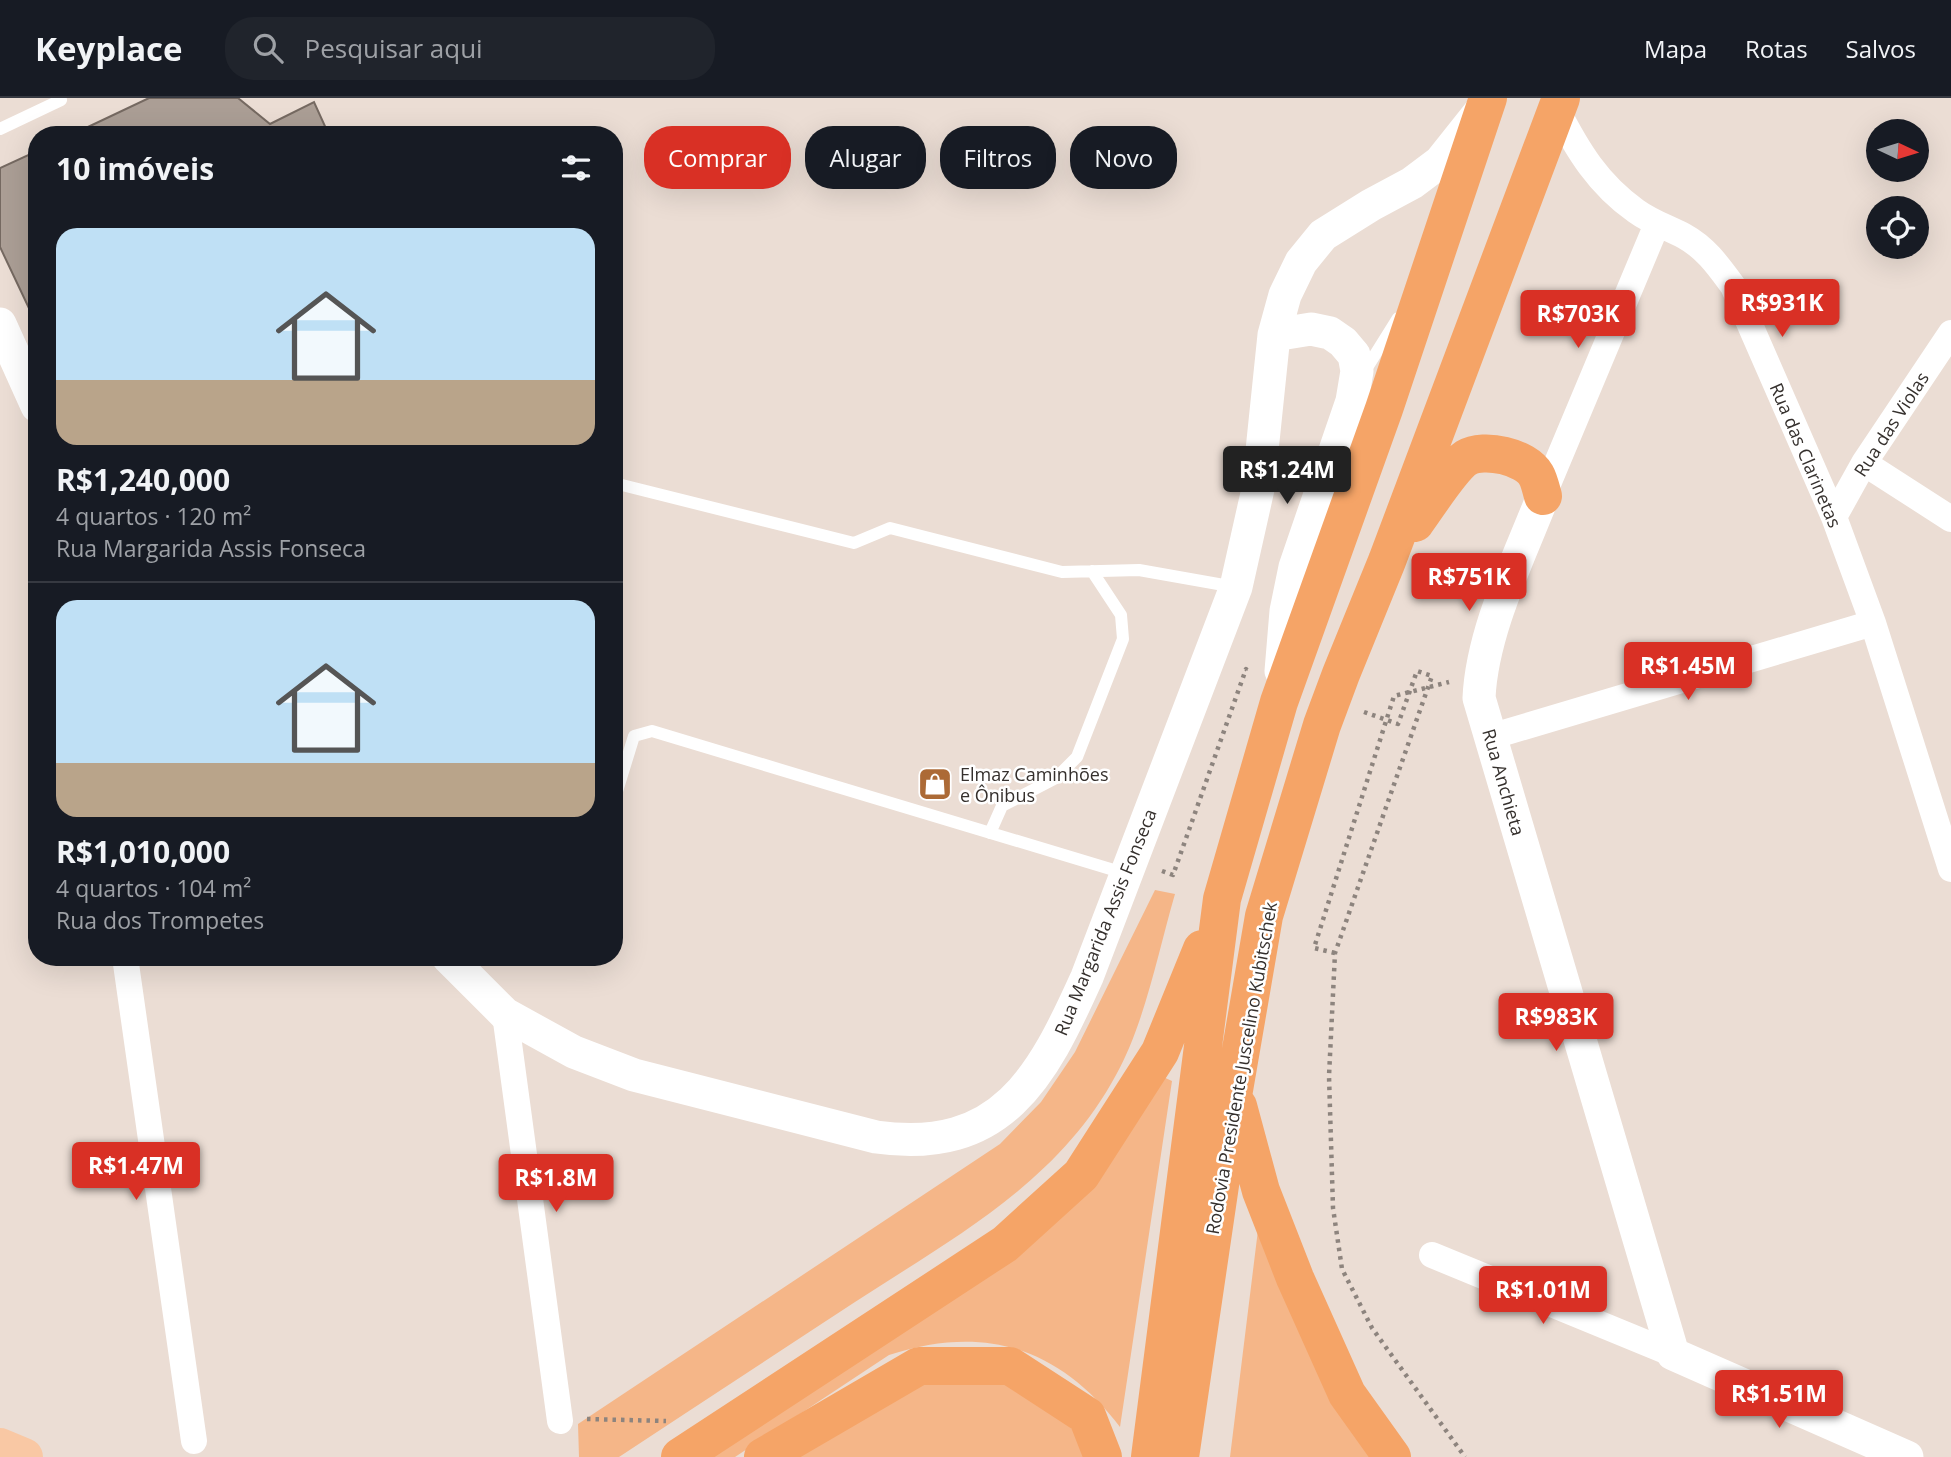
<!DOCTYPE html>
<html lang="pt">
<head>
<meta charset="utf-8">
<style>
	body { margin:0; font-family:"Open Sans",sans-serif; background:#20242c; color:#f1f3f6; height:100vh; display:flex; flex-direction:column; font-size:26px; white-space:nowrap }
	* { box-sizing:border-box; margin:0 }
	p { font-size:23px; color:#9ea1a6 }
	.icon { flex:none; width:38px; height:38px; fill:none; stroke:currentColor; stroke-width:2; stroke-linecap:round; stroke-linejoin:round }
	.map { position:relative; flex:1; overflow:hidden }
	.details { position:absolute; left:28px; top:28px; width:595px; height:840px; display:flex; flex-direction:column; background:#171b24; border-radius:28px; box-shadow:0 7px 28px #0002 }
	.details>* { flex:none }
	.hud { position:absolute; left:644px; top:28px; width:665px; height:63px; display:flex; gap:14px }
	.needle { width:46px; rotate:94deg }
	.fabs { position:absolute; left:1866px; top:21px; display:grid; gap:14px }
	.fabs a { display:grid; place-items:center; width:63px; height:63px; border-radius:50%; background:#171b24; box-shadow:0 7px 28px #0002; font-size:35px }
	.price { position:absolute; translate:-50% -60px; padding:0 16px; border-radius:7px; background:#d93025; color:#fff; font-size:23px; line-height:46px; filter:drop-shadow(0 2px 4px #0008) }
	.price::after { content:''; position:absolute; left:50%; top:42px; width:21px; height:16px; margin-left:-10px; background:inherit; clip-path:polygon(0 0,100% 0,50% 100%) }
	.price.active { background:#222; color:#fff }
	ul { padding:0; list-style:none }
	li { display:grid; align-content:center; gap:14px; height:371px; padding:0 28px }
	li+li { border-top:2px solid #363941 }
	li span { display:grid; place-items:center; height:217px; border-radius:21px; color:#555 }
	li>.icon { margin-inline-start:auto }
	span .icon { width:126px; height:126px; fill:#fffc; stroke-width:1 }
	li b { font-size:30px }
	h2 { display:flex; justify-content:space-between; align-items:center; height:84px; padding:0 28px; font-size:30px }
	.chip { padding:0 24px; border-radius:28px; background:#171b24; box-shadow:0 7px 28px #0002; font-size:24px; line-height:63px }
	.chip.active { background:#d93025; color:#fff }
	header { display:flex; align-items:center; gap:42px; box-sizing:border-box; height:98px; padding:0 35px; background:#171b24; border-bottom:2px solid #363941 }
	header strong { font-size:33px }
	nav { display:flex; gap:38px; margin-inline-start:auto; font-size:24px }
	.search { width:490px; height:63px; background:#20242c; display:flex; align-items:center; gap:18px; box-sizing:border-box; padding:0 24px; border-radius:28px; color:#9ea1a6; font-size:26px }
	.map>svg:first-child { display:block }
</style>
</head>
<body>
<header>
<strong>Keyplace</strong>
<div class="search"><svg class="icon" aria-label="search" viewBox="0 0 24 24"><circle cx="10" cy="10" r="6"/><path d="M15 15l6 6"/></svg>Pesquisar aqui</div>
<nav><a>Mapa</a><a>Rotas</a><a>Salvos</a></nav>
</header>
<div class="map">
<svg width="1951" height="1359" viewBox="0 0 1951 1359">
	<rect width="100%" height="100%" fill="#ebddd4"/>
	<path fill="#f5b688" d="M1155,792L1175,796C1158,854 1145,925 1116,977C1058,1085 953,1140 855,1204C776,1256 698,1307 619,1359H579L578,1326L1000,1046L1041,1004L1075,954Z
		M1161,978L1172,983L1120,1329C1059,1249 984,1226 889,1257L735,1359H693L1021,1148Z
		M1258,1132L1372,1359H1230Z
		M917,1283L1012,1286L1070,1328L1091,1359H791Z"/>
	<path fill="#ab9e95" stroke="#756961" stroke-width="2" d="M149,0H238L270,26L314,4L329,37H71Z
		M37,53V224L36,225L0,149V70Z"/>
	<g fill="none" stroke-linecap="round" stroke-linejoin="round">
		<path stroke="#8d847e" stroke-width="4.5" stroke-dasharray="3.5 5" stroke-linecap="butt" d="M1364,614L1398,626L1417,573L1432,578L1335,855L1329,978L1333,1110L1342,1171L1372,1230L1465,1359
			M1162,773L1173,777L1246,571L1247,572
			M1335,855L1314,850L1394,598L1449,584
			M587,1321L666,1323"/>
		<path stroke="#fff" stroke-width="12" d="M0,31L61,2
			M1363,276L1398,220
			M614,385L854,445L890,430L1062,474L1139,472L1235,489
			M614,703L634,638L652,633L1127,776
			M990,735L1002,708L1056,680L1077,659L1123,541L1121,517L1092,473"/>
		<path stroke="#fff" stroke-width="26" d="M1557,12C1578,53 1598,86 1636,113C1651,124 1669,130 1684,138C1706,150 1719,169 1733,188L1834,419L1873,525L1951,771
			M1864,365L1951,421
			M1543,398L1657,126
			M1834,419L1864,365L1951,235
			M1490,639L1873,525
			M125,859L194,1343
			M505,916L560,1323
			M1432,1157L1673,1256"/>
		<path stroke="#fff" stroke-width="33" d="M0,226L37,308
			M1274,237L1311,231L1330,235L1343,244L1354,257L1357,273L1352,303L1295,469L1286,513L1281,573
			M1543,398C1519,460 1482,533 1479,600L1673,1256L1907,1359
			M448,859L505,916L574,954L634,977L876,1039C1002,1057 1042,979 1087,879L1236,489L1258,391L1274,237L1285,197L1301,164L1323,137L1371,107L1412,85L1440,64L1479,15"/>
		<path stroke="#f9c8a4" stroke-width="38" d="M0,1349L24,1359"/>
		<path stroke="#f5a467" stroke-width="38" d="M1415,425C1427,409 1451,370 1466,360C1484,349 1526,359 1536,377C1539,382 1541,391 1543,398
			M1238,1008L1261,1093L1295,1180L1347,1296L1392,1359
			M680,1359L1005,1146L1081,1077L1160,954L1202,851
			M763,1359L919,1268H1010L1087,1318L1103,1359
			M1150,1359L1222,801L1279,604L1384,311L1488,0
			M1180,1359L1234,992L1264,818L1322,627L1341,576L1387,463L1561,0"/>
	</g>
	<defs>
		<g id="shop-square" transform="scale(1.75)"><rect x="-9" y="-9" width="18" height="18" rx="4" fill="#ac6a36" stroke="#fff"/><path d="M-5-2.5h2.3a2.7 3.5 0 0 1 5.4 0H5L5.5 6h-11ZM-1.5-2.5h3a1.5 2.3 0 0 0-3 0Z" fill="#fff"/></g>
	</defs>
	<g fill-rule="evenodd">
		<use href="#shop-square" x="935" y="686"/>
	</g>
	<g text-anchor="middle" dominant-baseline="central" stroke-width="5" stroke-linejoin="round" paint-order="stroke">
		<g font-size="18" fill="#35302d" stroke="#fff">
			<text transform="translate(1891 326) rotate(-57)">Rua das Violas</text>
			<text transform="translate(1806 357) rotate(67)">Rua das Clarinetas</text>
			<text transform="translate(1504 684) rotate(74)">Rua Anchieta</text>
			<text transform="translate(1105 824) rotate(-68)">Rua Margarida Assis Fonseca</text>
			<text transform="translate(1241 970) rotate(-80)">Rodovia Presidente Juscelino Kubitschek</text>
		</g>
		<g font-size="18" fill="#35302d" stroke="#fff" text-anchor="start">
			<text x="960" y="676">Elmaz Caminhões<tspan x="960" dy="21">e Ônibus</tspan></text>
		</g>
	</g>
</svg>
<div class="fabs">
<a><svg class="needle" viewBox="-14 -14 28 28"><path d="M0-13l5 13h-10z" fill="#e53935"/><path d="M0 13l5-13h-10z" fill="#9ea1a6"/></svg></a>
<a><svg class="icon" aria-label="locate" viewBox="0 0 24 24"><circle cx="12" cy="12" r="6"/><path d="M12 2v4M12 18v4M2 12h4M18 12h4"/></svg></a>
</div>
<b class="price" style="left:1782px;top:241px">R$931K</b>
<b class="price" style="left:1578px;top:252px">R$703K</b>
<b class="price active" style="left:1287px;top:408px">R$1.24M</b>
<b class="price" style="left:1469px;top:515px">R$751K</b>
<b class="price" style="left:1688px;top:604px">R$1.45M</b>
<b class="price" style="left:1556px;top:955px">R$983K</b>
<b class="price" style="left:136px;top:1104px">R$1.47M</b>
<b class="price" style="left:556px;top:1116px">R$1.8M</b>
<b class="price" style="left:1543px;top:1228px">R$1.01M</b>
<b class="price" style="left:1779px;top:1332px">R$1.51M</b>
<div class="hud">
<a class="chip active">Comprar</a>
<a class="chip">Alugar</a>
<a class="chip">Filtros</a>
<a class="chip">Novo</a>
</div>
<section class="details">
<h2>10 imóveis<svg class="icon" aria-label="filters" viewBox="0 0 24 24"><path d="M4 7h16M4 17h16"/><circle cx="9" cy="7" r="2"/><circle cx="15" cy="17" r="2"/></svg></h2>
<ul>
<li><span style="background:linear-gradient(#bfe0f5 70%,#b9a48a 0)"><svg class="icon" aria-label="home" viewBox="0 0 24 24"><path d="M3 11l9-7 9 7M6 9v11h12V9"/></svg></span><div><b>R$1,240,000</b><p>4 quartos · 120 m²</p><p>Rua Margarida Assis Fonseca</p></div></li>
<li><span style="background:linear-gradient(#bfe0f5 75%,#b9a48a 0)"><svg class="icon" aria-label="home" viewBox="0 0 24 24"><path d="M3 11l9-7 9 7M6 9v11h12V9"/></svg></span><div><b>R$1,010,000</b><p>4 quartos · 104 m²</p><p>Rua dos Trompetes</p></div></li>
</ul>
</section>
</div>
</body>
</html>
